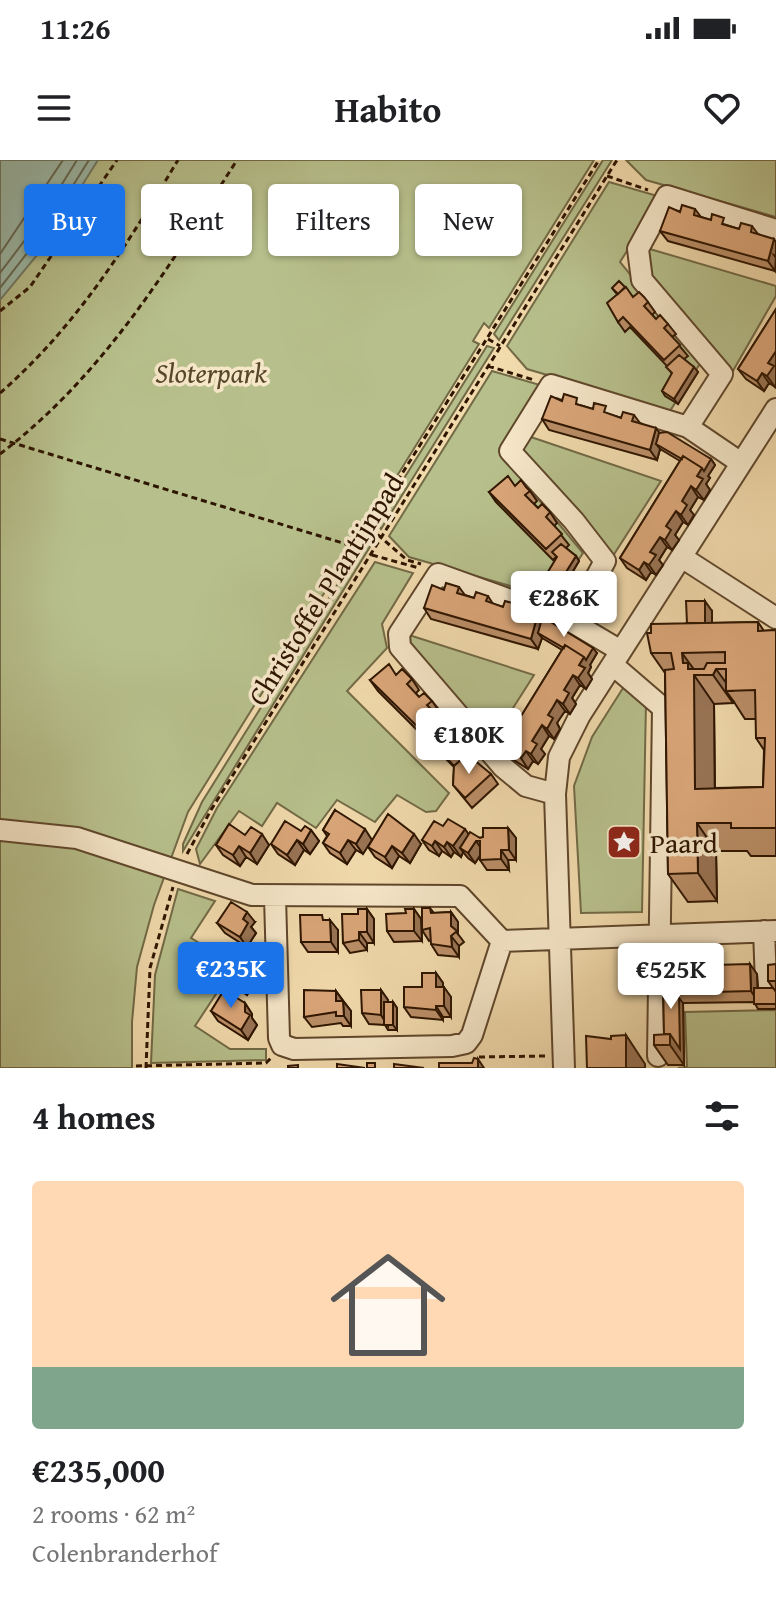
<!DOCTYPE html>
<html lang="en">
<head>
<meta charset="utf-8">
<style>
	body { margin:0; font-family:"Gentium Book Plus",serif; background:#f2f2f2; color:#202124; height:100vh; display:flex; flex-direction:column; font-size:30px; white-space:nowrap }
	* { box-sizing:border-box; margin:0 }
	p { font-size:26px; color:#757577 }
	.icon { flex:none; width:44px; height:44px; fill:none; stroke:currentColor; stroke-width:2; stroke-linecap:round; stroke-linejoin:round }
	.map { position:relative; height:908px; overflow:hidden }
	.drawer { display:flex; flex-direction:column; background:#fff; flex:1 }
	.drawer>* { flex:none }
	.hud { position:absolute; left:24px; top:24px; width:728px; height:72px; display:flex; gap:16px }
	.price { position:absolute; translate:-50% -68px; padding:0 18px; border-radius:8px; background:#fff; color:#222; font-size:26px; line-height:52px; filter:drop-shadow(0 2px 4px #0008) }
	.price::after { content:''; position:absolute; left:50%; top:48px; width:24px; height:18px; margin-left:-12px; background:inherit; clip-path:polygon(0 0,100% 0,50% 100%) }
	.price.current { background:#1a73e8; color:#fff }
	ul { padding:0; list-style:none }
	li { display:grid; align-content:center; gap:16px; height:424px; padding:0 32px }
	li span { display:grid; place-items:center; height:248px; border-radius:8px; color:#555 }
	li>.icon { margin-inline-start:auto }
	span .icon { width:144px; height:144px; fill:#fffc; stroke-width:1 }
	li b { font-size:34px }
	h2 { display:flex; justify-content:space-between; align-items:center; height:96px; padding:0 32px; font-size:34px }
	.pill { padding:0 28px; border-radius:8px; background:#fff; box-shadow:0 2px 6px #0004; font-size:28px; line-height:72px }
	.pill.current { background:#1a73e8; color:#fff }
	.status { display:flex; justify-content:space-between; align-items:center; height:56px; padding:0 40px; background:#fff; direction:ltr }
	.status svg { height:22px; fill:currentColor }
	header { display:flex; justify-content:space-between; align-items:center; height:104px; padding:0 32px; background:#fff; font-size:36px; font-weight:700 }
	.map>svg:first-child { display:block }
</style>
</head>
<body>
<div class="status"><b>11:26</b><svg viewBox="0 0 49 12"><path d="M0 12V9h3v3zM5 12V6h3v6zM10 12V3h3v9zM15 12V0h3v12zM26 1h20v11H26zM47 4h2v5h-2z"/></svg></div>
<header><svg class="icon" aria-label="menu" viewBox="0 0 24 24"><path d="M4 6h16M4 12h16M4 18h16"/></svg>Habito<svg class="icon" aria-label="heart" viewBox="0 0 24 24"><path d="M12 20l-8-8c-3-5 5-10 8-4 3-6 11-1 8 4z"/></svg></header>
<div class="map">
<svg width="776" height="908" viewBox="0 0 776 908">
	<rect width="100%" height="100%" fill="#f1daac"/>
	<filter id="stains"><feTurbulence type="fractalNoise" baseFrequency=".0025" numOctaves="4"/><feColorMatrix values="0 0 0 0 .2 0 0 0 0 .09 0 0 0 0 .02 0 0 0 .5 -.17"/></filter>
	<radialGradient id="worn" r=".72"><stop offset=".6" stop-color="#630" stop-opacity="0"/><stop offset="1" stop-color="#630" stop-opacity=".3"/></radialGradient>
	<path fill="#b7c08c" stroke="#726a46" stroke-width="2" d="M28,0H594L489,168L484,163L473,181L479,184L188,652L154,745L137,807L132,862V908H0V41Z
		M603,0H612L499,180L494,174Z
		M626,0H776V57L646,20Z
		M609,22L661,37L620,102L701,202L670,251L527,209L507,186Z
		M643,87L776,126V136L730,216L644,115Z
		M487,186L494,188L381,369L376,363Z
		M492,211L540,225L500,293L583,393L553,438L409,397L389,376Z
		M525,275L661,321L611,399L515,289Z
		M369,374L376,377L183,691V684L202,642Z
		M375,402L413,413L382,464L387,488L347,531L449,633L436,651L426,652L397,635L375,662L337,640L316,668L277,643L262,666L239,651L200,704L196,689L217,648Z
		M409,475L534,515L492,581L411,493Z
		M623,528L646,542L642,752L581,753L574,626L592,577Z
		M178,729L215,741L191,778L211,790L193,821L216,834L195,866L230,889H266V900L151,903L155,815Z
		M776,850V908H678L687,907L685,852Z"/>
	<path fill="#9bbbaa" stroke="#6f7966" stroke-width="2" d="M0,0H98L42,89L0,140Z"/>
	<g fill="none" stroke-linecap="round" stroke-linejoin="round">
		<path stroke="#646855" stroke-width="2" d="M0,94L63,0
			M0,113L37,64L77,0
			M0,128L45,70L89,0"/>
		<g stroke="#5f462b" stroke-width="24">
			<path id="minor" d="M688,267L722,214L642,120L638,89L667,36L776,70
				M683,398L776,458
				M572,462L605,401L574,361L510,291L551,225L688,267L741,303
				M613,505L663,548L658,896
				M555,634L526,626L503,607L400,487L399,474L438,414L572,462L621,491
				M0,670L77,678L252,735L460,736L502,781
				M275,737L279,878L282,885L294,889L452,886L466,883L472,875L502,781
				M764,771L766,823H776
				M502,781L776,771
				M564,908L555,634L559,597L580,555L776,249"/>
		</g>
		<path stroke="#2e1500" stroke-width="3" stroke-dasharray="6 4" stroke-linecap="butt" d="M607,16L648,30
			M0,151L30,127L117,0
			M488,179L500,186
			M488,206L534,220
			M0,233C76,167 127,85 178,0
			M0,279L356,387L599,0
			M0,294C104,215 168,108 237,0
			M370,368L407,400L421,404
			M372,395L419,408
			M187,694L211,650L617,0
			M479,897L547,896
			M136,906L266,903L272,897
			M146,908L150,808L173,727"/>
		<use href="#minor" stroke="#f6e7c9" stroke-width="20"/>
	</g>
	<path fill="#bb8f68" stroke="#2e1500" stroke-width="2" fill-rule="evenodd" d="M695,49L701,57L739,69L752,66L758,74L776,82V107L775,111L668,81L660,71L680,52Z
		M612,128L633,137L648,142L655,152L652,155L656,159L668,164L676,174L672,177L688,196L684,199L698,212L678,244L665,236L662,231L672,214L667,206L630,167L625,172L618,162L617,134Z
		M776,149L775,227L769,223L764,231L746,219L738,209Z
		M562,241L583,246L621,258L634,255L640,263L711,299L715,305L708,316L710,318L706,324L710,330L704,340L698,337L690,350L694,355L688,365L683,362L675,375L679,380L672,390L667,387L659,400L663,405L656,415L651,412L646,420L627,408L620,398L680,301L660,289L657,300L549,270L542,259Z
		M515,326L530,331L537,341L534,344L538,348L550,352L557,363L554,366L569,385L566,388L576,396L579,401L560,433L547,425L543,420L557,398L556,397L553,400L496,342L489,332Z
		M459,427L465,435L474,438L488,436L493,444L503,447L516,444L522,452L597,493L590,505L591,507L588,513L592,519L586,529L580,525L572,538L576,544L570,554L565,551L560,557L557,563L560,569L554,579L549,576L541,589L545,594L538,604L533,601L528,609L509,597L502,587L562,490L542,478L538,489L431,459L424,448L444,430Z
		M712,451V463L758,462L764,471L776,470V696H751L747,691H716L717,741L688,742L668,714L665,513L651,493V473L687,463ZM734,542L745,559H756V578L764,590L763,627L715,628L714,544L733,543Z
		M396,515L412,519L419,530L416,533L419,537L432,541L439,551L436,554L451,574L448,577L465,596L491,614L498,624L472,648L453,625L454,607L378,531L370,520Z
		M335,650L363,694L356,690L347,704L330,693L323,683L327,676L323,670Z
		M443,666L480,678L508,668L516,678V700H508L509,710H487L480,700V696L475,703L468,698L463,692L461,697L454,692L451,697L442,691L439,696L429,690L422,680Z
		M311,670L319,681L310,694L304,690L295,705L278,694L271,684L301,671Z
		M245,675L269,685L257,704L246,697L240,706L223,695L216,685Z
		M421,684L410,703L399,696L392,708L375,697L368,687Z
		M430,748L434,753L451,752L458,762V774L464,782L459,786V797L438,795L431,784V780L429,781L422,770Z
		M367,749L374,759V783H367V790L350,793L343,783L358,754Z
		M414,749L421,759L422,781L394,782L387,771L406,753Z
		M326,760L338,770V792H308L301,782Z
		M255,762L251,767L256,773L247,787L225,773L217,763Z
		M241,796L248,806L246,809L256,821L247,835L224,821L217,810Z
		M776,804V849H758L754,842L683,843L684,905H668L654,885L664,874L663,821L757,814L758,828H773L768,821Z
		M436,813L443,823V827L451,837V857H443V860L411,857L404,847Z
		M381,830L388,840V842H393L397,848V870H388L385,865L369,864L362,853Z
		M336,831L351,851V866H343L341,863L312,867L304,857Z
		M245,843L252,854V858L257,865L248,880L218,861L211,851Z"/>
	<path fill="#997455" stroke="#2e1500" stroke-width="2" d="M774,79L776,82V96L774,95L776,98L775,111L768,101Z
		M776,191V224L775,227L767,216L768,203Z
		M694,207L698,212L678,244L674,239Z
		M762,213L769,223L764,231L757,221Z
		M656,268L663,278L656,284L660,289L657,300L650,290Z
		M711,299L715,305L708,316L710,318L706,324L710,330L704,340L696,330L697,316L702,308Z
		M691,326L698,337L690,350L694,355L688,365L681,355L682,341Z
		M676,351L683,362L675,375L679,380L672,390L665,380L666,366Z
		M660,377L667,387L659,400L663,405L656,415L649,405L650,392Z
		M576,396L579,401L560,433L556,428Z
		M644,402L651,412L646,420L639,410Z
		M705,441L712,451V474L705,463Z
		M537,457L545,467L538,473L542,478L538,489L531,479Z
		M593,488L597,493L590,505L591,507L588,513L592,519L586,529L578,518L579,505L584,497Z
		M682,493L698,515H694L714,544L715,657L695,629Z
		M716,509L732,531H726L734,542L733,543L713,515Z
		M573,515L580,525L572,538L576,544L570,554L563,544L564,530Z
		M557,540L565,551L557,563L560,569L554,579L547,569L548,555Z
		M542,565L549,576L541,589L545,594L538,604L531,594L532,581Z
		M526,591L533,601L528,609L521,598Z
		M697,663L716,691L717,741L698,713Z
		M508,668L516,678V700L509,690Z
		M365,669L372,680L363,694L356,684Z
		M465,669L472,679L460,688L463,692L461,697L453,686Z
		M311,670L319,681L310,694L303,684Z
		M262,674L269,685L257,704L250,693Z
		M414,674L421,684L410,703L402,693Z
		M297,680L304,690L295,705L287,695Z
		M348,680L356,690L347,704L340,693Z
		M435,681L442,691L439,696L432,686Z
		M476,681L483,691L475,703L468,693Z
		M447,682L454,692L451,697L444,687Z
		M239,686L246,697L240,706L233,695Z
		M392,686L399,696L392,708L385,697Z
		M501,690L508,700L509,710L501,699Z
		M367,749L374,759V783L367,772Z
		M414,749L421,759L422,781L414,771Z
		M247,752L255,762L251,767L256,773L247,787L240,777L243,759Z
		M451,752L458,762V774L451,766Z
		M330,760L338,770V792L331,782Z
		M359,772L367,783V790L359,780Z
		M451,776L459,786V797L452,787Z
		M241,796L248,806L244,813L236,803Z
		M750,804L757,814L758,842L751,831Z
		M249,811L256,821L247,835L240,825Z
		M436,813L443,823V837L436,827Z
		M444,827L451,837V857L444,846Z
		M381,830L388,840V866L381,855Z
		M336,831L343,841H336Z
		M679,838L683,843L684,905L670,885V874Z
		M343,841L351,851V866L344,856Z
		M393,842L397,848V870L393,865Z
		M245,843L252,854V858L257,865L248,880L241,870Z
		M436,846L443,857V860L436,850Z
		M626,875L645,904V908H626Z
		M478,899L484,908H478Z"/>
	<path fill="#daa679" stroke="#2e1500" stroke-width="2" fill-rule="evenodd" d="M682,45L695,49L694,55L711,60L712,54L724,58L722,64L739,69L741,63L752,66L751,72L774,79L768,101L660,71L669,47L680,52Z
		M619,121L625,127L618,134L612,128Z
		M626,127L633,137L639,132L644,137L648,142L644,146L656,159L660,155L668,164L664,168L680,185L664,200L623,157L618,162L607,143Z
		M776,149V191L768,203L774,206L767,216L762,213L757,221L738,209Z
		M679,195L694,207L674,239L662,231L672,213L666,207Z
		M564,234L577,238L576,244L593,249L594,243L606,246L604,252L621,258L623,252L634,255L632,261L656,268L650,290L542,259L551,236L562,241Z
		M667,272L711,299L704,311L702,308L683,296L682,299L656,284L659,273Z
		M683,296L702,308L697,316L703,319L696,330L691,326L682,341L687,345L681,355L676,351L666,366L671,370L665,380L660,377L650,392L656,395L649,405L644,402L639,410L620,398Z
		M508,316L515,326L521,320L526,327L530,331L525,335L538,348L542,344L550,352L546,357L562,374L546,389L489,332Z
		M561,384L576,396L556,428L543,420L557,397L552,392Z
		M446,423L459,427L457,433L474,438L476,432L488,436L486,441L503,447L505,441L516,444L514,450L537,457L531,479L424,448L432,425L444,430Z
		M686,441H705V463H687Z
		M549,461L593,488L586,500L584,497L565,485L564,488L538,473L541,462Z
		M758,462V471L776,470V668H731V663H697L698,713L668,714L665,510L674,509L671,493H651L647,473H651V464ZM725,492V503H707L704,509H688V503H683L682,493ZM716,509H726V531L755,530L756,578H765L763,627L695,629L694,515H713Z
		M565,485L584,497L579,505L585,508L578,518L573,515L564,530L569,533L563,544L557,540L553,547L548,555L553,558L547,569L542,565L532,581L537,584L531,594L526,591L521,598L502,587Z
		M389,504L396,515L402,509L412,519L407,524L419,537L424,533L432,541L427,545L444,563L440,567L444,571L432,581L370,520Z
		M447,576L465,596L454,606L436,586Z
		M467,594L491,614L465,638L453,625L454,606Z
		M335,650L365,669L356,684L348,680L340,693L323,683L329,674L323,670Z
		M388,654L414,674L402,693L392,686L385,697L368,687Z
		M448,659L465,669L453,686L447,682L444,687L435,681L432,686L422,680L434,661L443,666Z
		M285,661L301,671L305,666L311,670L303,684L297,680L287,695L271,684Z
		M229,664L245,675L251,667L262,674L250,693L239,686L233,695L216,685Z
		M483,668H508L509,690H501V699L480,700V681H476L468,693L460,688L470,672L480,678L483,677Z
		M231,742L247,752L243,759L248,763L240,777L217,763Z
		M422,748H430L431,753L451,752V766L457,771L451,776L452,787L431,784L430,768L422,770Z
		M358,749H367V772H359V780L343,783L342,754H358Z
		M405,749H414V771H387L386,754L406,753Z
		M300,755H322L323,760H330L331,782H301Z
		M228,788L241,796L236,803L249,811L240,825L217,810Z
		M750,804L751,831L676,833L675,806Z
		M776,804V821H768V805Z
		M422,813H436V827H444V846H436V850L404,847V827H422Z
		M675,820L676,833L679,838L680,889L670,874H664L663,821Z
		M754,828H773L776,832V844H754Z
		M224,830L245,843V852L250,855L241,870L211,851Z
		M304,830L336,831V841H343L344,856H336V852L304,857Z
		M361,830H381V855L362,853Z
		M384,842H393V865H384Z
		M670,874V885H654V875Z
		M626,875V908H587L586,876L611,879V876Z
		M474,898L478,899V908H439V903H472Z
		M367,903H375V908H367Z
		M337,904L365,908H337Z
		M394,904L424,908H394Z
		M298,905V908H288V906Z"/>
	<defs>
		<g id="sight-square" transform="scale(1.8)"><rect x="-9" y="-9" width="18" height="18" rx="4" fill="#8f2418" stroke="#f6e7c9"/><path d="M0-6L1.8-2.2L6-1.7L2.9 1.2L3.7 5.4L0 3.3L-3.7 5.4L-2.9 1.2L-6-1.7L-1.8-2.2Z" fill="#fff"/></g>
	</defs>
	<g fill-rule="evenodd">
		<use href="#sight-square" x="624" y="682"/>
	</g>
	<g text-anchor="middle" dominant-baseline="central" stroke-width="7" stroke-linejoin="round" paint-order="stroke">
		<g font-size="28" font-style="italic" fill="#57482a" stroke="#f6e7c9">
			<text x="211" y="212">Sloterpark</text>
		</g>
		<g font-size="28" fill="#2e1500" stroke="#f6e7c9">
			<text transform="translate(325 429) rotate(-58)">Christoffel Plantijnpad</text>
		</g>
		<g font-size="28" fill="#2e1500" stroke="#f6e7c9" text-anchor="start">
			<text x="650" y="682">Paard</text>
		</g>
	</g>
	<rect width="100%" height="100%" filter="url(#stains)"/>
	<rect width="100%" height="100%" fill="url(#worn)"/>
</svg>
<b class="price" style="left:564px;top:479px">€286K</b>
<b class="price" style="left:469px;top:616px">€180K</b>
<b class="price current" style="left:231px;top:850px">€235K</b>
<b class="price" style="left:671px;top:851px">€525K</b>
<div class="hud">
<a class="pill current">Buy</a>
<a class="pill">Rent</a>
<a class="pill">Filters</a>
<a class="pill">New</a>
</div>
</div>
<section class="drawer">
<h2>4 homes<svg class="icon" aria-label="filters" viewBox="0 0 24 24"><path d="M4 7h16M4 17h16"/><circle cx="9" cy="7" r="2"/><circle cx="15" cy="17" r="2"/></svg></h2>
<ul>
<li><span style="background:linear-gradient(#ffd9b3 75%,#7fa58c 0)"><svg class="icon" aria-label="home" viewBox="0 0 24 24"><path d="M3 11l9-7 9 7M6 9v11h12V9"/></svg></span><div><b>€235,000</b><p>2 rooms · 62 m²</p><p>Colenbranderhof</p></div></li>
</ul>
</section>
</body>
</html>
